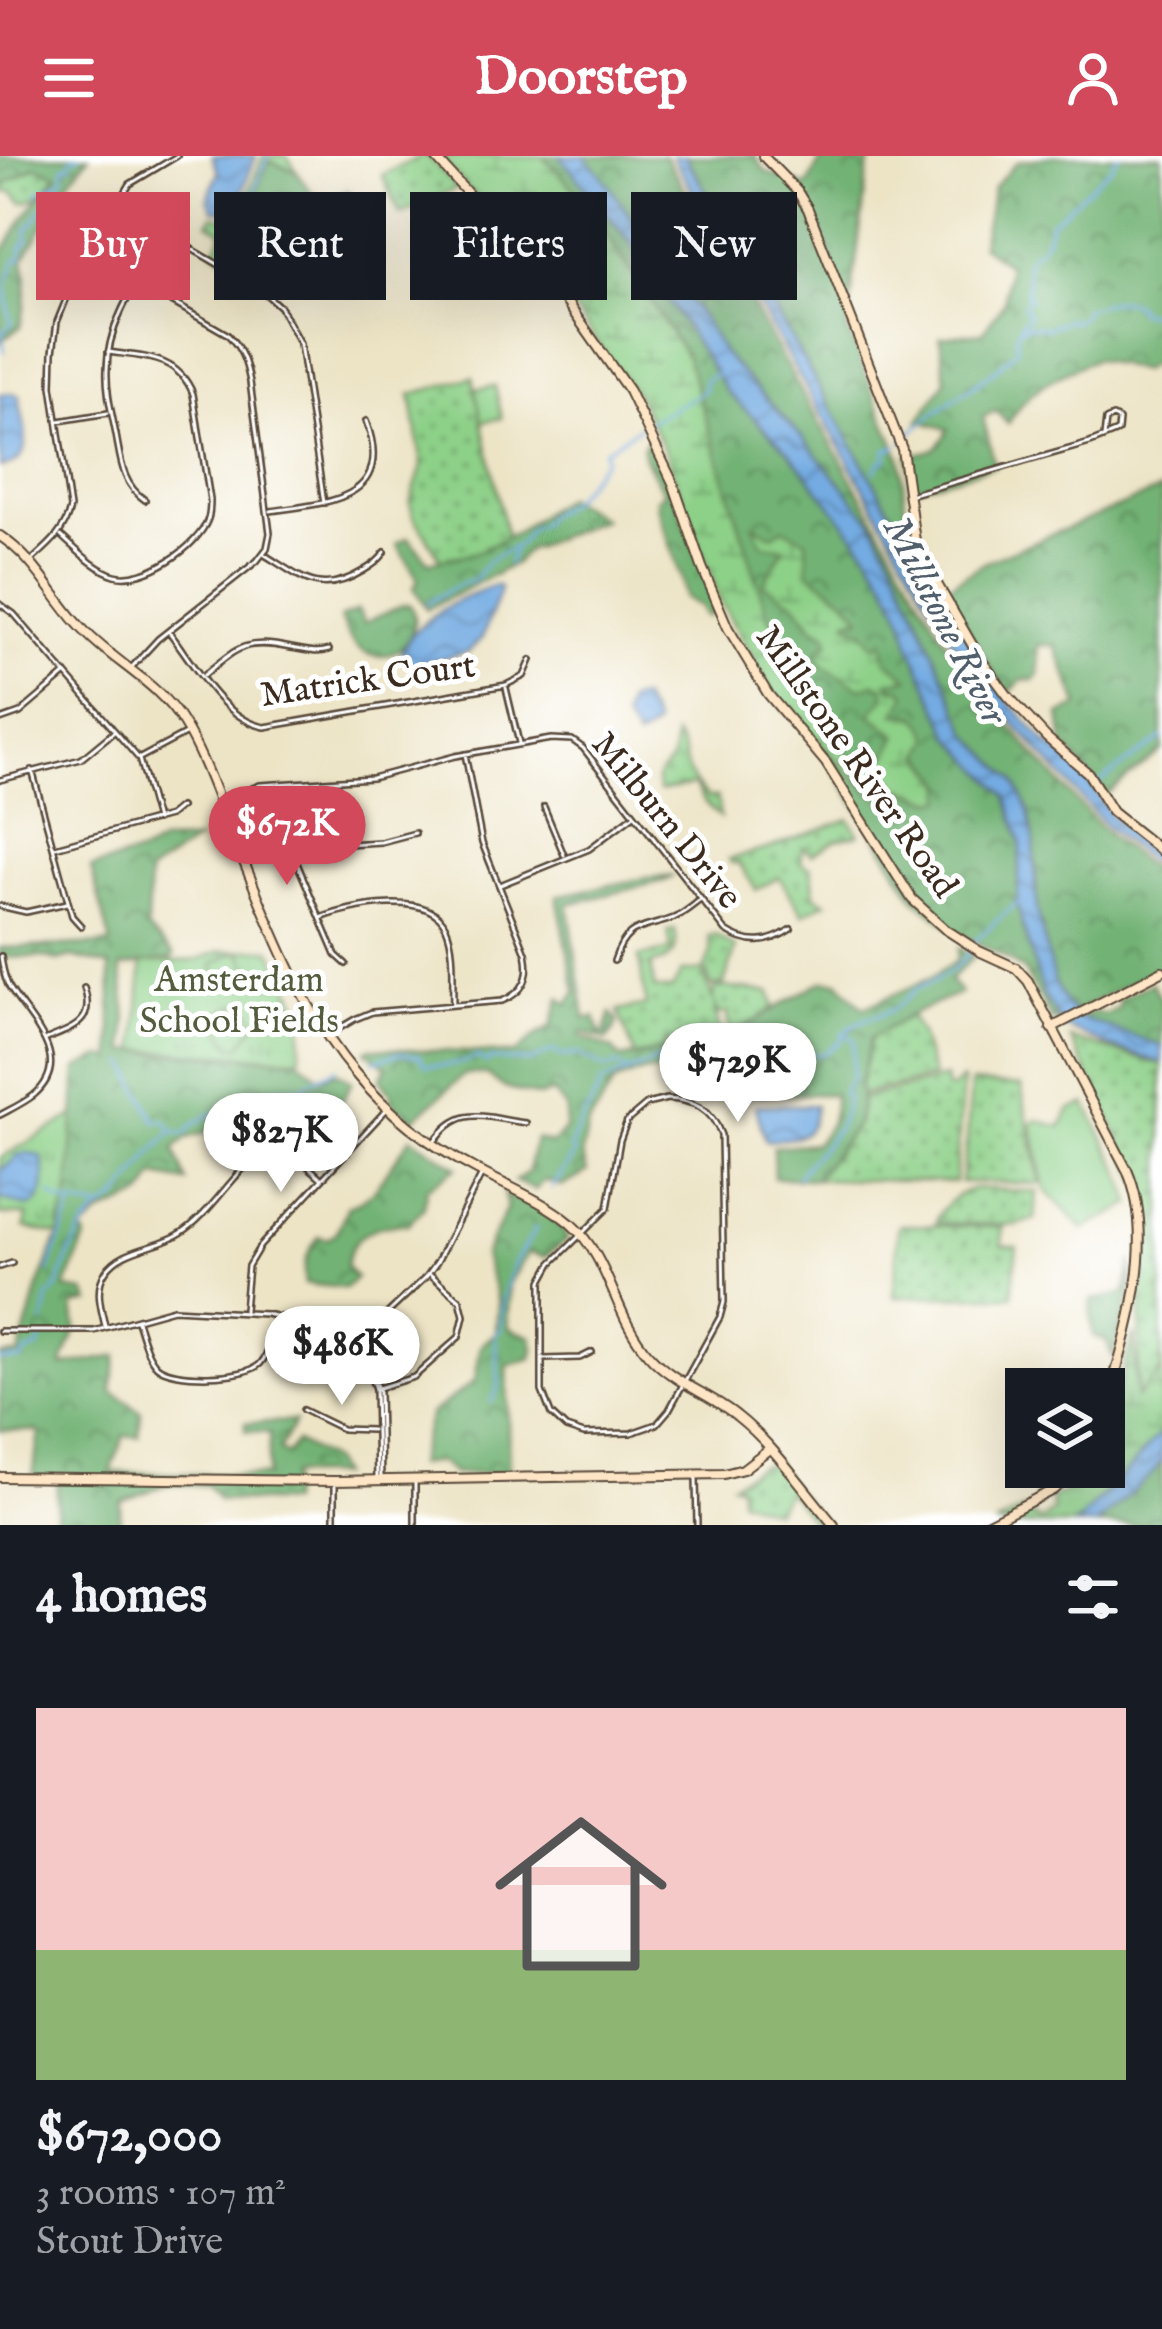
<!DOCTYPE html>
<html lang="en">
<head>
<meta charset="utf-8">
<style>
	body { margin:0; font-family:"IM FELL English",serif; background:#242831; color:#f1f3f6; height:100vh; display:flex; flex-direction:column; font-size:45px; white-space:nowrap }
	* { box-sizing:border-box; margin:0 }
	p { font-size:39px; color:#9ea1a6 }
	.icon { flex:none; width:66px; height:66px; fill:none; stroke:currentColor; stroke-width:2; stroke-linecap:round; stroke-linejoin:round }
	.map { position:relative; height:1369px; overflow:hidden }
	.sheet { display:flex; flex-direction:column; background:#171b24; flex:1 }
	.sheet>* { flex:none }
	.banner { position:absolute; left:36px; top:36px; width:1092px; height:108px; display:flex; gap:24px }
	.fabs { position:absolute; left:1005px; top:1212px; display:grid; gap:24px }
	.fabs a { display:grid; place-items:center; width:120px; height:120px; border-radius:0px; background:#171b24; box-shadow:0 12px 48px #0002; font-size:60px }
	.price { position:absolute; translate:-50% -102px; padding:0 27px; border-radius:42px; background:#fff; color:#222; font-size:39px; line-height:78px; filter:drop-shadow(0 3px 6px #0008) }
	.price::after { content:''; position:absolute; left:50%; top:72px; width:36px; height:27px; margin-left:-18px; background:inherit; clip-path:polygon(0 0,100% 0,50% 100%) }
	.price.current { background:#d1495b; color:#fff }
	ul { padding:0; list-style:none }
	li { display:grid; align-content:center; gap:24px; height:636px; padding:0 36px }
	li span { display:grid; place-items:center; height:372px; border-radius:0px; color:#555 }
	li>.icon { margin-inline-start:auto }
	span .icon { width:216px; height:216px; fill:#fffc; stroke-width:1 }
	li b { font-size:51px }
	h2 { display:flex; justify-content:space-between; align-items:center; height:144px; padding:0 36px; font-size:51px }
	.chip { padding:0 42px; border-radius:0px; background:#171b24; box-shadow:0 12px 48px #0002; font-size:42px; line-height:108px }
	.chip.current { background:#d1495b; color:#fff }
	header { display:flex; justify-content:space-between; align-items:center; height:156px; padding:0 36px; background:#d1495b; color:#fff; font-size:54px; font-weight:800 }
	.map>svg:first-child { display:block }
</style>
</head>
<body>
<header><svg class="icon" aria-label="menu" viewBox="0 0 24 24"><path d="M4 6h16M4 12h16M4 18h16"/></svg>Doorstep<svg class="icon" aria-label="person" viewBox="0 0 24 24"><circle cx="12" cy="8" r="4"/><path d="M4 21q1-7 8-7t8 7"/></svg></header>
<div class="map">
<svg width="1162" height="1369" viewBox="0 0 1162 1369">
	<defs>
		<pattern id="grass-dots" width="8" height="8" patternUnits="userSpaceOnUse" patternTransform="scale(3)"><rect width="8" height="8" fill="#8dd088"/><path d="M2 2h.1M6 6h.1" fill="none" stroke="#74a96f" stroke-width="1.8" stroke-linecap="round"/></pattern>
		<pattern id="forest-crowns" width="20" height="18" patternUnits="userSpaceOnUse" patternTransform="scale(3)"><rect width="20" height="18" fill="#72b274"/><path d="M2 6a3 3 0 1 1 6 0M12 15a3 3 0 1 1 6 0" fill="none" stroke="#5f915f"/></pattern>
		<pattern id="wetland-marsh" width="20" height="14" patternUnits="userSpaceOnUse" patternTransform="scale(3)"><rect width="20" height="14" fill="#8dd088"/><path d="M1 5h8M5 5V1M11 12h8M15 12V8" fill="none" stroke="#74a96f"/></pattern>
		<pattern id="park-tufts" width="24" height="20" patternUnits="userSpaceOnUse" patternTransform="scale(3)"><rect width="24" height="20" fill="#8dd088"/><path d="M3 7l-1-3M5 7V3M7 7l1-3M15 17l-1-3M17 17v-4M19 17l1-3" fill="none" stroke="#74a96f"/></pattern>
		<pattern id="water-waves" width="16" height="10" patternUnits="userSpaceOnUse" patternTransform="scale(3)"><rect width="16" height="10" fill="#73abe2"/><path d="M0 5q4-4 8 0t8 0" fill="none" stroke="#608bb7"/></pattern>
	</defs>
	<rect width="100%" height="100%" fill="#fff"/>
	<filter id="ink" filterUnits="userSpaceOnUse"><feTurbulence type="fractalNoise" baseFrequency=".00833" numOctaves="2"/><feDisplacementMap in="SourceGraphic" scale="24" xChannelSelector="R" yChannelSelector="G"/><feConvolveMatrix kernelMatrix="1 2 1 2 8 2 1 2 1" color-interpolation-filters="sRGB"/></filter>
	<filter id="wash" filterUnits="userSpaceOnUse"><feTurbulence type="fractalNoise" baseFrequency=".004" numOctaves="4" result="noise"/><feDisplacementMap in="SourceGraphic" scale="48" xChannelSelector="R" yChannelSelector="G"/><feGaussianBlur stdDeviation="2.7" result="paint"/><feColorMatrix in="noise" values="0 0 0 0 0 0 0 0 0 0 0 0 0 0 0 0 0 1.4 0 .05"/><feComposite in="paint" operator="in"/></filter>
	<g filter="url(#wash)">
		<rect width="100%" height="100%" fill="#ede4c6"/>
		<path fill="url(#grass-dots)" stroke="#647d53" stroke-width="3" d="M263,0H287L297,16L269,6L248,71L261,65L278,100L242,78L227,103L214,95L223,76L208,67L213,60L227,63L239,56L244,47Z
			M422,0H427L457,32L400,58L382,19Z
			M36,10L57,18C48,30 38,46 22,46L12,36H0V31Z
			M348,34L366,72L296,120L268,72Z
			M498,70L521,93L542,121L514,133L502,113L476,126L460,96L466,91L472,92Z
			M473,221L507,383L497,419L441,404L413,359L410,347L422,310L411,238Z
			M675,581C689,599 682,603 689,618C694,627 702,636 709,642L717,641L720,661L705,647L694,629L659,635C652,616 664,617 672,603Z
			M849,663L859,678L838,683L812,698L803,691L801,707L811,712L815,739L826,746L803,758L779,721L756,734L739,707H731L729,703L767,693Z
			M675,774C679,797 673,804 650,809L655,833H672L682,816L702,814L713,845L714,833L725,831L770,836L774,851L767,856L768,859L731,878L727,862L729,857L719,858L714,846L720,878L718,881L664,887V894L635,900L618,855L646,849L639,801L671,794L668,775Z
			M716,779L736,792L724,828L711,830L705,811L711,796L709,780Z
			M910,860L920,878L933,921L859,939L855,936L867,882Z
			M1071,883L1162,909V1213L1136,1244L1148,1042Z
			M945,922L947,933H953L960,924L963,925L955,1026L815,1023L858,967L862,942Z
			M971,927L1021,930L1041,1028L961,1026L967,984Z
			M976,1032L1037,1036L1035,1063L1017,1069L936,1067C938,1052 961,1034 976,1032Z
			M900,1069L1003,1071L1002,1089L1017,1091L1012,1140L894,1141L898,1071Z
			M761,1309H773L826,1369H815L788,1335L774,1355L740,1343V1330L732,1327Z"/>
		<path fill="url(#forest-crowns)" stroke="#566e49" stroke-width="3" fill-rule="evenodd" d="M0,0H89L70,24L24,103L27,122L25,149L20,171L0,186V102L23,63L57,19L36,10L0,31Z
			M542,0H560L632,88L727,236L790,297L867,395L887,427L904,464L911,492L951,580L1007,640L1021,687L1017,745L1022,768L1044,840L1059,865H1052L1025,816L1008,803L956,776L915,743L826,600L808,578L866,631L767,457L686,200L582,41ZM755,371C778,380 789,400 807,416C826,432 845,441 860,462L848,463V468L875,492L882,485L887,505L907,521L888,525L896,559L945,629L935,645L901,632L904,658L869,635L898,580L883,531L875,527L829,487L827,478L813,470L796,447L764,428L784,392Z
			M584,0H665L942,479L985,542L1066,634L1109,680L1162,721V810L1074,857L1065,848L1054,826L1037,754L1036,717L1015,625L969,578L896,409L802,281L723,197L706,168L599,16Z
			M686,0H754L766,16L807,30L823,0H870L847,173L901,303L908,385Z
			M1052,0H1162V202L1141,215L1095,203C1056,221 1030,229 1008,268L996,255L983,261L995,310L911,333L908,299C930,296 940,295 948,273L919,265L946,224L940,181L983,176L1004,145L1008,109L981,89L994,31L1017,6Z
			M269,5L297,16L315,41L247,71L243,65Z
			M649,282L672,331L717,454L706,461L699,450L685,442L682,424L658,353L657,343L664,336L643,299V290Z
			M1162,333V594L1106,638L1064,589L1060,559L1079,550L1055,489H1038L1039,518L1034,524H1022L1010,536L996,520L943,433L987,405Z
			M565,341L603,363L527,394L514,408L427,453L414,432L418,423L397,388L408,381L429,406L475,397L518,375Z
			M403,449H410C431,484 367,537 340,462L358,454L364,467Z
			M196,685L149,717L147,773L174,799L169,804L121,811L127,861L126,895L298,903L321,922L337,916L352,926C343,945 332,958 323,976L282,963L239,967L228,976H207L187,982L174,993L187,1026L155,1020L143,1040L101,1058L82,1075L86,1083L65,1133L85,1136L90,1146L73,1149L76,1173L62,1210L117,1200L112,1235L141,1256L139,1280H124L111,1316L267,1320L270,1277L245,1275V1267L295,1265L279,1294L287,1299L296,1286L331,1305L339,1319H291L289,1347L218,1344L207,1329L167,1328L121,1345L119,1369H56L57,1322H33L39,1275L0,1274V1200L19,1199L38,1131L59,1079L69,1032L77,913L101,901L113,903L110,810L72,801L57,805L44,801H0V792L111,788L91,712L145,696L162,686Z
			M674,720L664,725L568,748L585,862L595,861L600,878L605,875L611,857L617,865L614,875L607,884L582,876L580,880L612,893L621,903L729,880L822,825H838L863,852L931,822L957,805L959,792L973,801L949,825L961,837L910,859L871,882L860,929L861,946L857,967L815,1023L774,1022L773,991L815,987C830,971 835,961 834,938L750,939L721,936L714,916H642L615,926L588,970L582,997L587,1016L563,1030L544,1024L535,1034L515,1025L528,1016L535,983L552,988L565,973L566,953L553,936L539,941L505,932L486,918H465L413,964L390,944L393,940L380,923L387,910L366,895L371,892L515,898L535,880L551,871L560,842L568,848L576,836L557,740L645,722Z
			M1152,827L1162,845V890L1079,862L1095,856L1105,859L1119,852V843Z
			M411,981L457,1011L426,1033L424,1052L408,1068C377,1067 350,1077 346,1111L356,1122L345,1132L305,1128C302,1110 308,1094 319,1081L328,1083L337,1076L348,1050L359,1046L374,1034Z
			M504,1038C527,1049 558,1058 567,1083L545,1101L529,1096L508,1129C513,1145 503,1158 510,1173L532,1181L534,1193L532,1202L507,1210L509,1317L454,1318L439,1306L416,1309L430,1258L475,1225L481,1189L496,1177L498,1146L484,1099L507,1052Z
			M1132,1104L1131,1137L1113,1201L1106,1184L1093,1180C1091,1167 1090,1156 1092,1144L1125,1138Z
			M1162,1304V1369H1096L1152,1317Z"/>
		<path fill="url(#wetland-marsh)" stroke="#647d53" stroke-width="3" d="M439,0H542L582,41L686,200L767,457L868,634L898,580L870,558L885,541L883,531L875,527L861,532L823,510L816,497L829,487L827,478L813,470L795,447L763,428L784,392L763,389L754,369L772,379L783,372L807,385L808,416L846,443L861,461L848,463V468L863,474L875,492L883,484L887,505L909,522L888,526L891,533H902L907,539L896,558L915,559L924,568L931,583L922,598L945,629L944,643L935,645L902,632L905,659L869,635L776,543L721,446L666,297L637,239L593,180L536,96L518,76L472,37Z
			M1134,1177L1136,1242L1162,1213V1275L1155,1286L1075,1369H995L1023,1354L1041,1365L1054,1355L1051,1342L1064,1337L1089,1311H1104V1281Z"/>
		<path fill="url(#park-tufts)" stroke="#647d53" stroke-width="3" d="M271,793L303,857L300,902L136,894L142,807L196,804L221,795Z
			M74,960L69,1032L59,1079L25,1072L27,1059H0V1002Z"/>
		<path fill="#8dd088" stroke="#647d53" stroke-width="3" d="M495,230L502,262L482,266L475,233Z
			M235,796L243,798L251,819C236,833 217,828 213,808Z
			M236,848L250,853L257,865L241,890H231L217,866L222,855Z
			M1086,948L1122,1018L1132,1048L1084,1073L1045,1034L1032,967L1037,964L1061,971L1069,954Z"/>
		<path fill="url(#water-waves)" stroke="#576a80" stroke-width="3" d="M212,0H256L238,46L227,55L213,54L208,43L218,16Z
			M560,0H584L600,17L706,168L723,197L802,281L872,365L896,409L969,578L1015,625L1029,655L1034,684L1037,754L1054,826L1065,847L1079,862L1162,890V907L1108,890L1063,870L1044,840L1022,768L1017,746L1021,687L1007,640L951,580L911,492L904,464L887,427L867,395L790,297L727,236L632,88Z
			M672,0H685L901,373L1007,543L1047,588L1081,614L1112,661L1162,700V715L1108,672L986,536L958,495Z
			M0,238L13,237L19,240C23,268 39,307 0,311Z
			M496,429L500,431L499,437L482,482L468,496L412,509L406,507L401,498C414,462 462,441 496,429Z
			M633,543H641L655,568V571L637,583L624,563L627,546Z
			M757,949H815C813,985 796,981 766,985L755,951Z
			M28,997L42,1001C45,1013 47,1046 31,1050C23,1052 9,1044 0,1043V1014L14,1004L15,1000Z
			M1162,1275V1304L1153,1317L1096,1369H1075L1096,1347L1103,1342Z"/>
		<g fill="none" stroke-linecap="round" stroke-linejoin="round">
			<path stroke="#73abe2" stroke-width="3" d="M37,37L57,27
				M238,75L268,0
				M1021,172L1026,169L1047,172L1070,163L1072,166L1082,161L1085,153C1103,149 1114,140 1133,147L1140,156L1150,157L1162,164
				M0,175L3,179L4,196
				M0,178L12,167C10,162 6,138 6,132C7,124 13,112 15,105L21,103V93L27,85V73C43,60 47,35 63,22L64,10H70L72,2L79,0
				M649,266L700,237L705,233L704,225L716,218
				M903,286C934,250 985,229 1018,192C1013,181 1020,167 1029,159L1024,153V148L1030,142L1026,136C1030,124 1023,107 1030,99C1032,96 1036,96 1038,93C1045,86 1049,76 1050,67C1072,50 1090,29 1112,11L1113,5L1119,0
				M874,316L880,306L887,303L886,294L897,290
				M508,408L514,393
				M427,447C443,439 456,427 473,425C478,420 481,413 486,408C500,392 519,398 528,374L541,368C547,355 553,357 564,349C581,336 591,318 605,303L604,294L641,270
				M1099,627L1162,582
				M974,785L1017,747
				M374,905L400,897L420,900L425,909C446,911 459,909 477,901L487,907L491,903L530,906L553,895L564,900L577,898L607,913L615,909L628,915
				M126,907L156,966L163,964L173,973
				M797,1021C818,990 840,984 847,943L843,937L852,922L854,884L844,877
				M552,1033L575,997L571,993C575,970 594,949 601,927L689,892L718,891L735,886L745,889L764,886L798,888L801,899L823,898L842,884V879C855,865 868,863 885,857C899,852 905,843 915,834C921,829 925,830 932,826C948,819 960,809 970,795
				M51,1038L60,1046L103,1053L117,1044L153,996L172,976L185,978C199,959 217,957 238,951C246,948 248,945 256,941C271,933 288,931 305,932L307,927L337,912
				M48,1116L72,1051
				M43,1168L49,1140L57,1132L71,1095L85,1070L100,1054
				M0,1204H21L25,1197L38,1192L43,1181
				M492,1246L499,1230L495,1177L501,1174C500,1151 507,1118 520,1098C525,1089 531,1082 536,1072"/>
		</g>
	</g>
	<g filter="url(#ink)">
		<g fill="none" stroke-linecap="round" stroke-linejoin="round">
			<g stroke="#564637" stroke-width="8">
				<path id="street" d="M118,50L259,132L280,151L300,188L324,347
					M59,265L108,257
					M909,339L1090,287L1115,277L1118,275L1119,264L1113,261L1106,264L1104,281
					M145,344C122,328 121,305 116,279C112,258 106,236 107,214C107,164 141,121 165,79
					M271,355C327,347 396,344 366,265
					M61,380C77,394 94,413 115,419C145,427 198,391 208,363C210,357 210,350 210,344L193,238C178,200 144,201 108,196
					M265,399C302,422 320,441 363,415C373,409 379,405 385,396
					M32,404C50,388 65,376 70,352L52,230L53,196L57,166L76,119L130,28L177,0
					M0,448L14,458L139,603L156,664
					M170,477C194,509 224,564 265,571L506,529L524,520L531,504
					M131,512L158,483L257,405L267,392L270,377L250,226C246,206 242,193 227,178L137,126
					M204,519C239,490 245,483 291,492C305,494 316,498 329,494
					M506,532L519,587
					M0,564L20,557L66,518
					M140,602L185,578
					M32,614L72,760L81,770
					M0,624L81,603L115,575
					M276,630L280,667L336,799L346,808
					M221,645L260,629L372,622L455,600L551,583L572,584L583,592L726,775C749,790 769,788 791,773
					M544,651L564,699
					M55,691L169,660L180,651
					M294,696L312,690L381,686L415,677
					M500,729L589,693L634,659
					M0,750L26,756L67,747
					M321,762C350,750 430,734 446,771C456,793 452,825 453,849
					M614,805C626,767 643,774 674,762C683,758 691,751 699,745
					M328,879L355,863L372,856L502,845C525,836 531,820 526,797L482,687L465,598
					M47,883C73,872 96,866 84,832
					M667,943C693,944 712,953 721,979L724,1146L720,1161L669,1254L657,1268L631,1277L584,1278L566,1272L551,1258L542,1235V1125L552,1107L608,1052L620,984L627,965L647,948Z
					M0,959C11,953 24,947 34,939C77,902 25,861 8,829C4,819 2,810 1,800
					M434,986C461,947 484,962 526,967
					M0,1111L12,1107
					M244,1154L248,1110L260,1090L387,953
					M137,1165C142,1179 146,1199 157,1210C172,1224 245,1223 260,1208C271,1196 272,1177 275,1162
					M105,1170C101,1152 94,1132 106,1115C122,1091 158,1092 181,1077C213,1056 231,1018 262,997C289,989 303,1006 322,1023
					M0,1175H94L173,1153L266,1158L288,1163L330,1182L358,1181L374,1170L426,1121L437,1106L482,1018
					M358,1181L379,1236L381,1323
					M358,1186L375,1233L377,1323
					M543,1203L580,1202L592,1196
					M375,1233L414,1221L459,1181L464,1160L460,1144L431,1119
					M303,1254L342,1273L372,1274
					M696,1323L697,1369
					M415,1326V1369
					M335,1369V1329"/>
			</g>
			<g stroke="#564637" stroke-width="12">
				<path id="secondary" d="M434,0L470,40L532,97L629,235L673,327L702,411L728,472L768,538L826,607L912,743L945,773L979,795L1016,812L1028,825L1127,1014C1158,1085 1126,1184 1104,1255
					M763,0L797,35L808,53L902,293L915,385L933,421L981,504L1008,540L1047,582L1088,617L1112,656L1162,696
					M0,380C35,403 51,438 78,468C110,505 158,525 183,567C199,593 210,622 221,650C259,739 292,843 355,917C388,957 429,989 475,1013C506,1030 542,1044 570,1067C611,1103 613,1158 648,1198C673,1227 709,1237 737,1260C773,1288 804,1334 834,1369
					M1051,872L1162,815
					M0,1321L335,1325L724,1318L743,1313L769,1293
					M984,1369L1053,1334L1079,1311"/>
			</g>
			<use href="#street" stroke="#fff" stroke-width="3"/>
			<use href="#secondary" stroke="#fde5c5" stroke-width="8"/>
		</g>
	</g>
	<g text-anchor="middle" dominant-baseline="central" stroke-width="10" stroke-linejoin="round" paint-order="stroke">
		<g font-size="36" fill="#3b2a1e" stroke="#fff">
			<text transform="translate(368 525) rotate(-8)">Matrick Court</text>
			<text transform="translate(856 606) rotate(55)">Millstone River Road</text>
			<text transform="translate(666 665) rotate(51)">Milburn Drive</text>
		</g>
		<g font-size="36" fill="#545c3e" stroke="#fff">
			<text x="239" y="825">Amsterdam<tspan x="239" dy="41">School Fields</tspan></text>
		</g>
		<g font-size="39" font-style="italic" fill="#515e6c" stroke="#fff">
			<text transform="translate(944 465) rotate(63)">Millstone River</text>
		</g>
	</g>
</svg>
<div class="fabs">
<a><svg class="icon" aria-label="layers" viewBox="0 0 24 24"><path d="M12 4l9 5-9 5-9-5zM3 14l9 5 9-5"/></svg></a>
</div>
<b class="price current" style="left:287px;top:732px">$672K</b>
<b class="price" style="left:738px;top:969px">$729K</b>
<b class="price" style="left:281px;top:1039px">$827K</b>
<b class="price" style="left:342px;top:1252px">$486K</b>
<div class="banner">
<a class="chip current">Buy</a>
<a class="chip">Rent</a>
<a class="chip">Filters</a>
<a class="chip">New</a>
</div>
</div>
<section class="sheet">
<h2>4 homes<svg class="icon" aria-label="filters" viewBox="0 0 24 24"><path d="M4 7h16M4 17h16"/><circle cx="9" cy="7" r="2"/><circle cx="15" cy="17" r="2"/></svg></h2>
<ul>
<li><span style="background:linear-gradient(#f6c9c9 65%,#8fb573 0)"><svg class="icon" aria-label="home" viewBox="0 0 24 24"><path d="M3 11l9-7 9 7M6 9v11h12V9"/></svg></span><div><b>$672,000</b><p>3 rooms · 107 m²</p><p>Stout Drive</p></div></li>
</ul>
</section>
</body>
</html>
